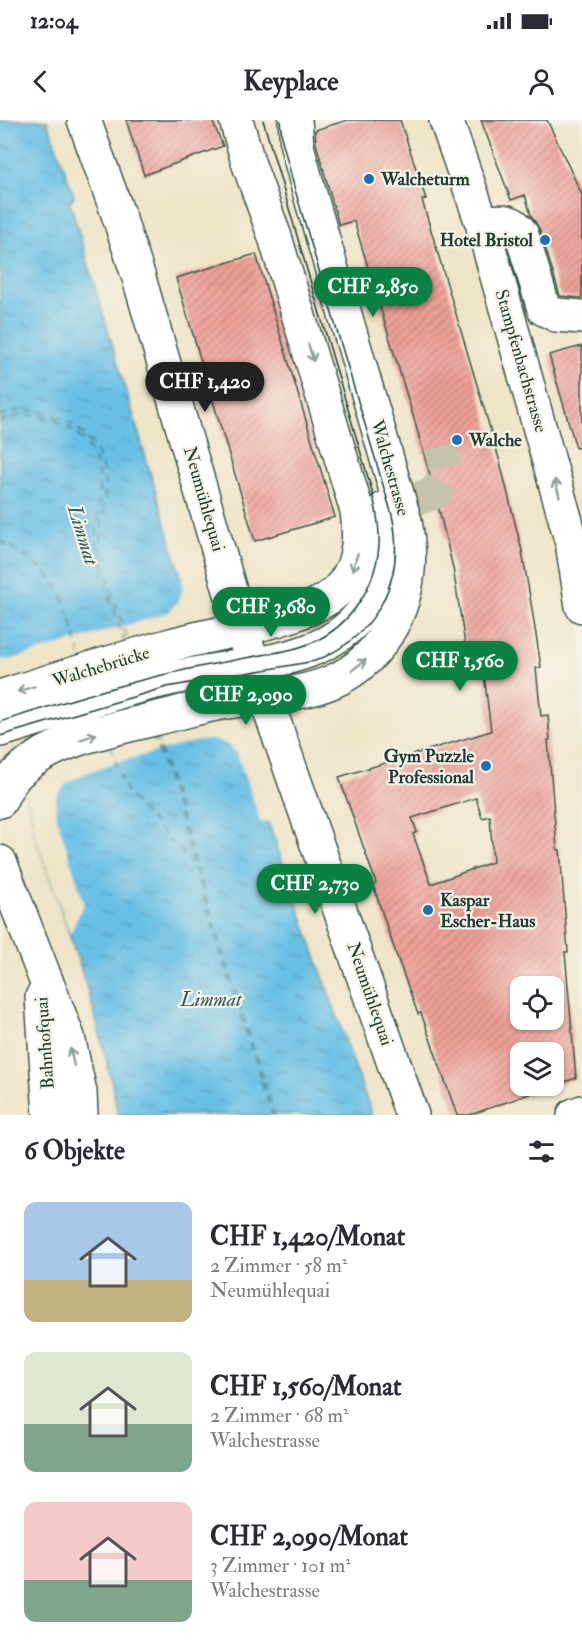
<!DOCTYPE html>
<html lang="de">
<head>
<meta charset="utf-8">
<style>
	body { margin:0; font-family:"IM FELL Double Pica",serif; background:#f7f7f7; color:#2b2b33; height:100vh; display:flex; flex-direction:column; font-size:22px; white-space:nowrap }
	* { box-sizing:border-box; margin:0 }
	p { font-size:20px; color:#7c7c81 }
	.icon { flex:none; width:33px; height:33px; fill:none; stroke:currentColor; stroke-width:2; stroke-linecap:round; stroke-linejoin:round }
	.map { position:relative; height:995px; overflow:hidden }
	.panel { display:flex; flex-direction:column; background:#fff; flex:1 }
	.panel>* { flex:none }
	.controls { position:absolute; left:510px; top:856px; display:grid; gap:12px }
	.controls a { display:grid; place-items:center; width:54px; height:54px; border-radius:12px; background:#fff; box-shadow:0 2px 4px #0004; font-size:30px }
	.price { position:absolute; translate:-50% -51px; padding:0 14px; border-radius:21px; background:#0b8043; color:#fff; font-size:20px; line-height:39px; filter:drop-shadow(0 2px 3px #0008) }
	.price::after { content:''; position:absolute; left:50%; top:36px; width:18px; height:14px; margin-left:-9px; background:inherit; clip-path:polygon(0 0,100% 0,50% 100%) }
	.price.on { background:#222; color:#fff }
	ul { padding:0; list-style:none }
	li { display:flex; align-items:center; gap:18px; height:150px; padding:0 24px }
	li span { display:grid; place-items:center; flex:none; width:168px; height:120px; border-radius:12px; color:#555 }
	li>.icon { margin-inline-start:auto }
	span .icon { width:72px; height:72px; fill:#fffc; stroke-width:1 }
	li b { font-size:26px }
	h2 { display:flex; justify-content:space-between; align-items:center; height:72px; padding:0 24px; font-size:26px }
	.status { display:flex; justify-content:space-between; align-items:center; height:42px; padding:0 30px; background:#fff; direction:ltr }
	.status svg { height:16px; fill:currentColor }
	header { display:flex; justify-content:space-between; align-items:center; height:78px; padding:0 24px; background:#fff; font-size:27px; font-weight:800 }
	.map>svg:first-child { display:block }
</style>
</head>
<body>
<div class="status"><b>12:04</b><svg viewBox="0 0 49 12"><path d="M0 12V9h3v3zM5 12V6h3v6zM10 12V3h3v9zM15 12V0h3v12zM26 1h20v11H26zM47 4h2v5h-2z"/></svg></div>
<header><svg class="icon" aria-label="back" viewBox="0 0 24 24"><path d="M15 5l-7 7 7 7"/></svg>Keyplace<svg class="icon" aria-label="person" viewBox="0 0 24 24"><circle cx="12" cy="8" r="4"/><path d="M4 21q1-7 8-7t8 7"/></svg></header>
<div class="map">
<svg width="582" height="995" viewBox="0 0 582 995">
	<defs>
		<pattern id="water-ripples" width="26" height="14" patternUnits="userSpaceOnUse" patternTransform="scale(1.5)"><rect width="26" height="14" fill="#68bfe5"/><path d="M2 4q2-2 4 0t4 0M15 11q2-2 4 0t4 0" fill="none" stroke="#559cba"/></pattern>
		<pattern id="building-hatch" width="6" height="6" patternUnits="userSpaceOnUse" patternTransform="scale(1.5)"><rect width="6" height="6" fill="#eea099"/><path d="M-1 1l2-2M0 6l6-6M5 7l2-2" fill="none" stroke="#c0847e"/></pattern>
	</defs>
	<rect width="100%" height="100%" fill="#f7f3e8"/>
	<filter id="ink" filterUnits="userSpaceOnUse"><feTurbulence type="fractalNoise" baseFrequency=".0167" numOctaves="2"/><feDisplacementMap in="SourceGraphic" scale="12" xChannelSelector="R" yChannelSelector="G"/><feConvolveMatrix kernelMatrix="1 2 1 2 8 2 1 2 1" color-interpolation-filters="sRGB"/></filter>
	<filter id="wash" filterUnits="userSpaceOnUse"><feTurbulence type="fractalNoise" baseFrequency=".008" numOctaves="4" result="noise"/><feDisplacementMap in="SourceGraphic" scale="24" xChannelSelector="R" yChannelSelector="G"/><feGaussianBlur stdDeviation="1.35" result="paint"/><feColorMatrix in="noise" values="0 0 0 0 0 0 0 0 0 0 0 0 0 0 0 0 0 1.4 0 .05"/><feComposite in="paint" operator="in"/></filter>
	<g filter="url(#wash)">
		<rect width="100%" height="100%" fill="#efe4c7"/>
		<path fill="url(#water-ripples)" stroke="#447e8c" stroke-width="1.5" d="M0,0H47L74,76L70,82L183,463L262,703L268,701L372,995H118C101,898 67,806 34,713L33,701L0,580Z"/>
		<path fill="#efe4c7" d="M184,451L263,699L268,698V701L261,703L237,633L228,625L216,620L198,621L117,642L90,651L67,663L56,677L55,692L84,783L70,814L34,713L33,701L0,580V539L10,540L164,494L170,491L179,480L183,468L181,452Z"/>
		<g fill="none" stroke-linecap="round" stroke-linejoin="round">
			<path stroke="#315e60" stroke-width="1.5" stroke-dasharray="8 6" stroke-linecap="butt" d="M0,297C17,288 35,289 53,295C87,306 106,339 105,373C104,393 99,413 102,433C107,463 120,493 128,521
				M0,302C17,293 35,293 53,300C67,305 77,313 86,325C111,359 91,399 99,437C104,466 116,494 124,522
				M0,420C18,433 42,445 55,464C68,482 74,514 80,535
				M153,615L272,995
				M156,615L200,759L275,995
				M110,626L126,671L135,683L191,743
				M193,747L198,756"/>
		</g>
		<g id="blocks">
			<path fill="url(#building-hatch)" fill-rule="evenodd" d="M126,0H212L223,26L144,55Z
				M348,0H400L426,79L422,80L500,342L522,431L531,483L541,547L536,548L541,596L548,595L550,620H548L557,729L560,730L568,832H565L576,958L554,966V933H520V966H552L470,995H457L421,893L418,894L396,834L373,765L376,763L339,657L491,611L484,554L470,556L453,448L435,373L414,299L354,101L339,105L316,23L315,10ZM476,678L482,698L490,696L493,742L431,764L413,714L417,712L412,698ZM520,867H554V900H520Z
				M481,0H547L582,75V178L560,176L540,110L531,95L525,75L511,80Z
				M256,134L335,397L255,421L176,158Z
				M582,226V327L576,328L549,235Z"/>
		</g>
	</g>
	<g filter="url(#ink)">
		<use href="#blocks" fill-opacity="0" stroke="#3e564a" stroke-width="1.5"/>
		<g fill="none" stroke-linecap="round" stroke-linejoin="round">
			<path stroke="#c5c3aa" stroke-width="33" stroke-dasharray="33 16" stroke-linecap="butt" d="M416,379L435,373L446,352L440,327"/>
			<g stroke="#3e564a" stroke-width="36">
				<path id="minor" d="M84,0L118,94L139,158L241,508L412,995
					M446,0L482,103L572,423L582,486
					M482,103C498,101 513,97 522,115L544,189L556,195L582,197
					M0,577C56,559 114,541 171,525C214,513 305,501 336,472C359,450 361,421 357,391L275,117L248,42L236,0
					M0,610C53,596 103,574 156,562C183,555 210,551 237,547C286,539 334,532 365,489C387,458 389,425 384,389
					M0,681C5,669 12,657 23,648C58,619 111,610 154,599C176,594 198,587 221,583C292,572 354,577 393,503C410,470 412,437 405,401L307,64L297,26L295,0
					M0,742L68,917L80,972L81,995
					M42,877L50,995
					M574,995L582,992"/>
			</g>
			<use href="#minor" stroke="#fff" stroke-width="33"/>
			<path stroke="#1f3d34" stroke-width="1.5" d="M0,602C56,584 113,566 171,553C197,547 224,542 251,537C272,533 294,531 313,522C351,506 376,465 379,425C380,407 376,389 372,371L263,0
				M0,616L167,567L315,541C377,516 406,460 392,395L295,70L282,20L280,0"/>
		</g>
		<defs><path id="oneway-shaft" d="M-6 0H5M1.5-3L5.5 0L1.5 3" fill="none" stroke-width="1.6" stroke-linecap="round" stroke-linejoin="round" transform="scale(1.5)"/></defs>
		<g stroke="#8f9e9a">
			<use href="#oneway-shaft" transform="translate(311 233) rotate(73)"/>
			<use href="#oneway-shaft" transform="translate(557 368) rotate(-106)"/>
			<use href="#oneway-shaft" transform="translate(355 442) rotate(107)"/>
			<use href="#oneway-shaft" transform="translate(359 545) rotate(-37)"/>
			<use href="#oneway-shaft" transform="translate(26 569) rotate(163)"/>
			<use href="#oneway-shaft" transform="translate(88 617) rotate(-18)"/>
			<use href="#oneway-shaft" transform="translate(72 937) rotate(-102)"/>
		</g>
	</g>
	<g fill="#1f6fb2" stroke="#f7f3e8" stroke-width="2">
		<circle cx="369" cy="59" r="6"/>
		<circle cx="545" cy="120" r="6"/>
		<circle cx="457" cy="320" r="6"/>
		<circle cx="486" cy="646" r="6"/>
		<circle cx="428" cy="790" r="6"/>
	</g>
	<g text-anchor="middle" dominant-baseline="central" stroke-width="4.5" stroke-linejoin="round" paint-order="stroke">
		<g font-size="18" font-weight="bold" fill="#1f3d34" stroke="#f7f3e8" text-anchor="start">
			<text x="381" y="59">Walcheturm</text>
			<text x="533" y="120" text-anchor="end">Hotel Bristol</text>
			<text x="469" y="320">Walche</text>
			<text x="474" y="636" text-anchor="end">Gym Puzzle<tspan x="474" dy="21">Professional</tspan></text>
			<text x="440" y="780">Kaspar<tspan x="440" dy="21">Escher-Haus</tspan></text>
		</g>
		<g font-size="18" fill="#1f3d34" stroke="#f7f3e8">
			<text transform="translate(521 241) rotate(74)">Stampfenbachstrasse</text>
			<text transform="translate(390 348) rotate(74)">Walchestrasse</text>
			<text transform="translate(204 379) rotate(74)">Neumühlequai</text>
			<text transform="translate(101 547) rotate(-17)">Walchebrücke</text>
			<text transform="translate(370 874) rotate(71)">Neumühlequai</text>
			<text transform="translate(45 923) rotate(-94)">Bahnhofquai</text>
		</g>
		<g font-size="20" font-style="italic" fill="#315e60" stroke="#f7f3e8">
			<text transform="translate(83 415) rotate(73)">Limmat</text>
			<text x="211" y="879">Limmat</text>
		</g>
	</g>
</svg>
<div class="controls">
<a><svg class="icon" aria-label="locate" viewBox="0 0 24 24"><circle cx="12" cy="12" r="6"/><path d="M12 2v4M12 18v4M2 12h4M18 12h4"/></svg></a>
<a><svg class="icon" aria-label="layers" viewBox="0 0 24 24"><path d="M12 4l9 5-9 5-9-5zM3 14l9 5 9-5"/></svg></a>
</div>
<b class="price" style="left:373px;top:198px">CHF 2,850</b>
<b class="price on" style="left:205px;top:293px">CHF 1,420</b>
<b class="price" style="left:271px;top:518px">CHF 3,680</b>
<b class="price" style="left:460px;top:572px">CHF 1,560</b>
<b class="price" style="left:246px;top:606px">CHF 2,090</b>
<b class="price" style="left:315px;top:795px">CHF 2,730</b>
</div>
<section class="panel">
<h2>6 Objekte<svg class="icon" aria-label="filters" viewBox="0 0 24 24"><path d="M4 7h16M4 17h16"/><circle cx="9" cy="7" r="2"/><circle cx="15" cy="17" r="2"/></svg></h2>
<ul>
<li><span style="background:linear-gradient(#a9c7e8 65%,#c2b280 0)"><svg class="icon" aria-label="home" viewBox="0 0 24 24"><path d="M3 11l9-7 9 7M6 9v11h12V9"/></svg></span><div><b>CHF 1,420/Monat</b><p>2 Zimmer · 58 m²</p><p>Neumühlequai</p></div></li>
<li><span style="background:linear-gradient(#dfe7d0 60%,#7fa58c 0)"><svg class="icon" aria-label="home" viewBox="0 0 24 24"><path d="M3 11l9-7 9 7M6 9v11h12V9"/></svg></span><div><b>CHF 1,560/Monat</b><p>2 Zimmer · 68 m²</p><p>Walchestrasse</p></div></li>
<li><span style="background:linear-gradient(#f6c9c9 65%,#7fa58c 0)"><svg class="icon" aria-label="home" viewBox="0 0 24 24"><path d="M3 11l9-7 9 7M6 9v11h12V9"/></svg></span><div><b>CHF 2,090/Monat</b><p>3 Zimmer · 101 m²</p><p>Walchestrasse</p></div></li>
</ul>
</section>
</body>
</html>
